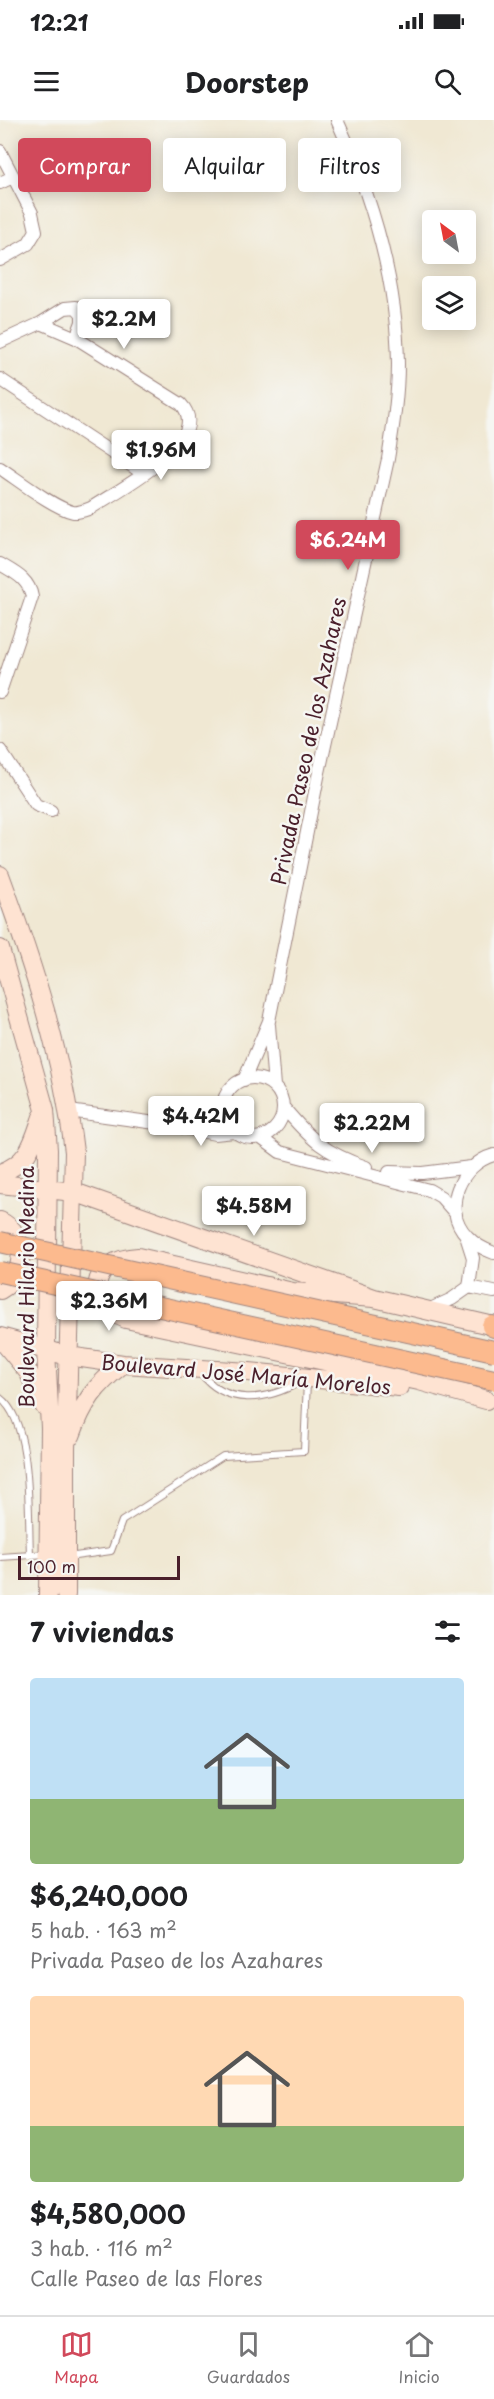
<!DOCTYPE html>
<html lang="es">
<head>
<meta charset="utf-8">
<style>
	body { margin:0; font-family:"Playpen Sans",sans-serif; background:#f6f6f6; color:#202124; height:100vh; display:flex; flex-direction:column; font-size:22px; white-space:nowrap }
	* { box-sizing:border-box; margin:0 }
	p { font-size:20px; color:#757577 }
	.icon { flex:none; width:33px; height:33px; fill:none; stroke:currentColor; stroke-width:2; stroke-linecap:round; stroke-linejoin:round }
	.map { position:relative; height:1475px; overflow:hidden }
	.panel { display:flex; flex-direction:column; background:#fff; flex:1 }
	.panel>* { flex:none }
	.banner { position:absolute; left:18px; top:18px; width:459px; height:54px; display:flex; gap:12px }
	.needle { width:39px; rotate:328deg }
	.controls { position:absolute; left:422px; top:90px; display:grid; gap:12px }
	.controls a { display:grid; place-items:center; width:54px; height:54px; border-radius:6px; background:#fff; box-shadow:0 3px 15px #0003; font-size:30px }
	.scale { position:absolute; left:18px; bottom:15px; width:162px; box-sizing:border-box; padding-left:6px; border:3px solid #4a1f2b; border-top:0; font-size:16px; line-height:21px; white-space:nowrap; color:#4a1f2b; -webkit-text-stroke:4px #f6f6f2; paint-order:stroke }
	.price { position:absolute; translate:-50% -51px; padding:0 14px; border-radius:6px; background:#fff; color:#222; font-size:20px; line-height:39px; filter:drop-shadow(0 2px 3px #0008) }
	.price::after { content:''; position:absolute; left:50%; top:36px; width:18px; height:14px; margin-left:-9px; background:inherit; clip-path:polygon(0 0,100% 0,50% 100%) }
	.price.selected { background:#d1495b; color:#fff }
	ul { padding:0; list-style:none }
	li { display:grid; align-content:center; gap:12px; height:318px; padding:0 30px }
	li span { display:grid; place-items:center; height:186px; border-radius:6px; color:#555 }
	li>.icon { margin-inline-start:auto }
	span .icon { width:108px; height:108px; fill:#fffc; stroke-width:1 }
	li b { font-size:26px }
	h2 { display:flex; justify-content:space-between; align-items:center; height:72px; padding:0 30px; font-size:26px }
	.tag { padding:0 21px; border-radius:6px; background:#fff; box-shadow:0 3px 15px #0003; font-size:21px; line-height:54px }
	.tag.selected { background:#d1495b; color:#fff }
	.status { display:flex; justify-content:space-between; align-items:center; height:42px; padding:0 30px; background:#fff; direction:ltr }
	.status svg { height:16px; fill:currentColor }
	header { display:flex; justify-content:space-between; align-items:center; height:78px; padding:0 30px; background:#fff; font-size:27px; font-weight:700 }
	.tabs { display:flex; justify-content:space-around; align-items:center; height:84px; border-top:2px solid #e0e0e0; background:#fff; font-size:16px; color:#757577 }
	.tabs a { display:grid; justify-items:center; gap:3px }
	.tabs .selected { color:#d1495b }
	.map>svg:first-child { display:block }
</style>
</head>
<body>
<div class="status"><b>12:21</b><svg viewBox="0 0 49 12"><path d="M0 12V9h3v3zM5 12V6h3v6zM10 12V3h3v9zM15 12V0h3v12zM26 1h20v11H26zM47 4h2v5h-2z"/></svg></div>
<header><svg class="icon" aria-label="menu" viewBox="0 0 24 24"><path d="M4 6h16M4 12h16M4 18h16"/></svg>Doorstep<svg class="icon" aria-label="search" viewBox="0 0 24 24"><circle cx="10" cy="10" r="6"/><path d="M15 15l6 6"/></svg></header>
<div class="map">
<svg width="494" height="1475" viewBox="0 0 494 1475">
	<rect width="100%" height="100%" fill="#f6f6f2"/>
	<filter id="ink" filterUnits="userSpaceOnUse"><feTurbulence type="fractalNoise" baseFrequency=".0167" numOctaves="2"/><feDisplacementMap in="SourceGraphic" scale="12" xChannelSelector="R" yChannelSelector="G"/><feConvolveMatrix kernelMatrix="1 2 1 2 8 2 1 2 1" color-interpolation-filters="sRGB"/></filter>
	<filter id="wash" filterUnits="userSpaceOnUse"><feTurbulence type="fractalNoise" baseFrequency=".008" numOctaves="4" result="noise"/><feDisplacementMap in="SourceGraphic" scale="24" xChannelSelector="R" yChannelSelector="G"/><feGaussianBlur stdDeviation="1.35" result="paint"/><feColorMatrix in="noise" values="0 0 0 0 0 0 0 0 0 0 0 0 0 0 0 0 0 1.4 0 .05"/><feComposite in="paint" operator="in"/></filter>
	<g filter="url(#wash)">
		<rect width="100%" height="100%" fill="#f0e8d3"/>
	</g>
	<g filter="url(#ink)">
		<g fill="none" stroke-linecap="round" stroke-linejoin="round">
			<g stroke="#9d847f" stroke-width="8">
				<path id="lane" d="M200,1252C226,1287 266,1281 300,1262
					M0,1278C33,1302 28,1395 30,1434
					M0,1437L47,1434
					M68,1437L111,1431L122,1401L223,1336L304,1331L307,1261"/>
			</g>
			<g stroke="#9d847f" stroke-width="14">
				<path id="street" d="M0,31L32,93L36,111L28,124L0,140
					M0,63L13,57
					M0,222L41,203L65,188L76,187L82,194V202L76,218
					M0,259L144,354
					M0,348C17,359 54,388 73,392C78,393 85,390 91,388C114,372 216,321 181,284L76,218L41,203
					M0,444C15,453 29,459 32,477L0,572
					M0,630L36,685L51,691
					M269,905L274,966
					M223 988a30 30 0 1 1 60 0a30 30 0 1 1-60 0Z
					M244,960L269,901L318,657L388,339C393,308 398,276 398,244C397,160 371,75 337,0
					M284,988C311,1020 325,1033 366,1047
					M69,991L170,1005L215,1014L234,1012
					M170,1005L224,982
					M261,1018L280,1032L429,1070L441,1077L456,1094
					M494,1035C461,1044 440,1088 467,1116C475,1125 483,1129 494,1133
					M389,1052L422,1053L471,1047
					M469,1167L494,1172
					M428,1190L452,1179L469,1167L473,1138L466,1116"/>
			</g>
			<g stroke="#9d847f" stroke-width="20">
				<path id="secondary" d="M0,755C33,844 63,937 74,1032L66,1329V1475
					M0,829L45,990L48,1030L46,1230L50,1308L48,1475
					M0,1053C29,1043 33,1023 42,997
					M0,1064L74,1072L374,1178L494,1206
					M0,1101C28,1114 27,1156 0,1170
					M374,1178L293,1172L138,1137C91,1139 82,1182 126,1199L419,1261L486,1280
					M0,1217L68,1236L123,1244L249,1252L399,1267
					M1,1219L29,1253L44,1286
					M71,1316C83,1282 95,1266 123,1244"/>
			</g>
			<g stroke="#9d847f" stroke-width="22">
				<path id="primary" d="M492,1206L494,1207"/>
			</g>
			<use href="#lane" stroke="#fff" stroke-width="6"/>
			<use href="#street" stroke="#fff" stroke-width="12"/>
			<use href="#secondary" stroke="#fee3d2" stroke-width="18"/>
			<use href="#primary" stroke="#fcba8e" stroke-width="20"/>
			<g stroke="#9d847f" stroke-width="22" stroke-linecap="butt">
				<path id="primary-bridge" d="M0,1122L494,1231
					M0,1152L494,1260"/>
			</g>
			<use href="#primary-bridge" stroke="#fcba8e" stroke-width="20"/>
		</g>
	</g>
	<g text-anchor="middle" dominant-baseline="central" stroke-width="5" stroke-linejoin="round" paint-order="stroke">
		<g font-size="20" fill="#4a1f2b" stroke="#f6f6f2">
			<text transform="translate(308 621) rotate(-78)">Privada Paseo de los Azahares</text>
			<text transform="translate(26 1167) rotate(-90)">Boulevard Hilario Medina</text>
			<text transform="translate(246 1254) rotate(5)">Boulevard José María Morelos</text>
		</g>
	</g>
</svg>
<div class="controls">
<a><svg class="needle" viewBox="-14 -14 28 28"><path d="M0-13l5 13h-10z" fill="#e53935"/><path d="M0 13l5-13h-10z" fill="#757577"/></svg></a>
<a><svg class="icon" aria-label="layers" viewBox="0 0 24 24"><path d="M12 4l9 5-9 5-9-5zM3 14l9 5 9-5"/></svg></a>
</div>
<div class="scale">100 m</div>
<b class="price" style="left:124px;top:230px">$2.2M</b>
<b class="price" style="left:161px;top:361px">$1.96M</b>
<b class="price selected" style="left:348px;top:451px">$6.24M</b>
<b class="price" style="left:201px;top:1027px">$4.42M</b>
<b class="price" style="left:372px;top:1034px">$2.22M</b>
<b class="price" style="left:254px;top:1117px">$4.58M</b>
<b class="price" style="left:109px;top:1212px">$2.36M</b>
<div class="banner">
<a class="tag selected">Comprar</a>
<a class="tag">Alquilar</a>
<a class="tag">Filtros</a>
</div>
</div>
<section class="panel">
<h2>7 viviendas<svg class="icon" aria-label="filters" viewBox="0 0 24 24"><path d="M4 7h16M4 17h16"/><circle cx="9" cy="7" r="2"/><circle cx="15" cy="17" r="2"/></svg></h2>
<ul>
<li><span style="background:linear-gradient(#bfe0f5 65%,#8fb573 0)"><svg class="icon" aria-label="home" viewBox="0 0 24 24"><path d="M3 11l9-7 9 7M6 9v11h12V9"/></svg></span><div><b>$6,240,000</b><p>5 hab. · 163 m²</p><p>Privada Paseo de los Azahares</p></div></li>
<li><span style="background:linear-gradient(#ffd9b3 70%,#8fb573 0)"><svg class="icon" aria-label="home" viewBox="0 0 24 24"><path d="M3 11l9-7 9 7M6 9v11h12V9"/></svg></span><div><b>$4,580,000</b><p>3 hab. · 116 m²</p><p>Calle Paseo de las Flores</p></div></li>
</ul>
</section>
<nav class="tabs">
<a class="selected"><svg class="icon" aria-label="map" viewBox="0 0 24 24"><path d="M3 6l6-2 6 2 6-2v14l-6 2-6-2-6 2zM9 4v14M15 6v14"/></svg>Mapa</a>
<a><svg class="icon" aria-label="saved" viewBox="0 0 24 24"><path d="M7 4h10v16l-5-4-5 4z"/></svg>Guardados</a>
<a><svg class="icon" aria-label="home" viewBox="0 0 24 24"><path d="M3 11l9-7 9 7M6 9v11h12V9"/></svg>Inicio</a>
</nav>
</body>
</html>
